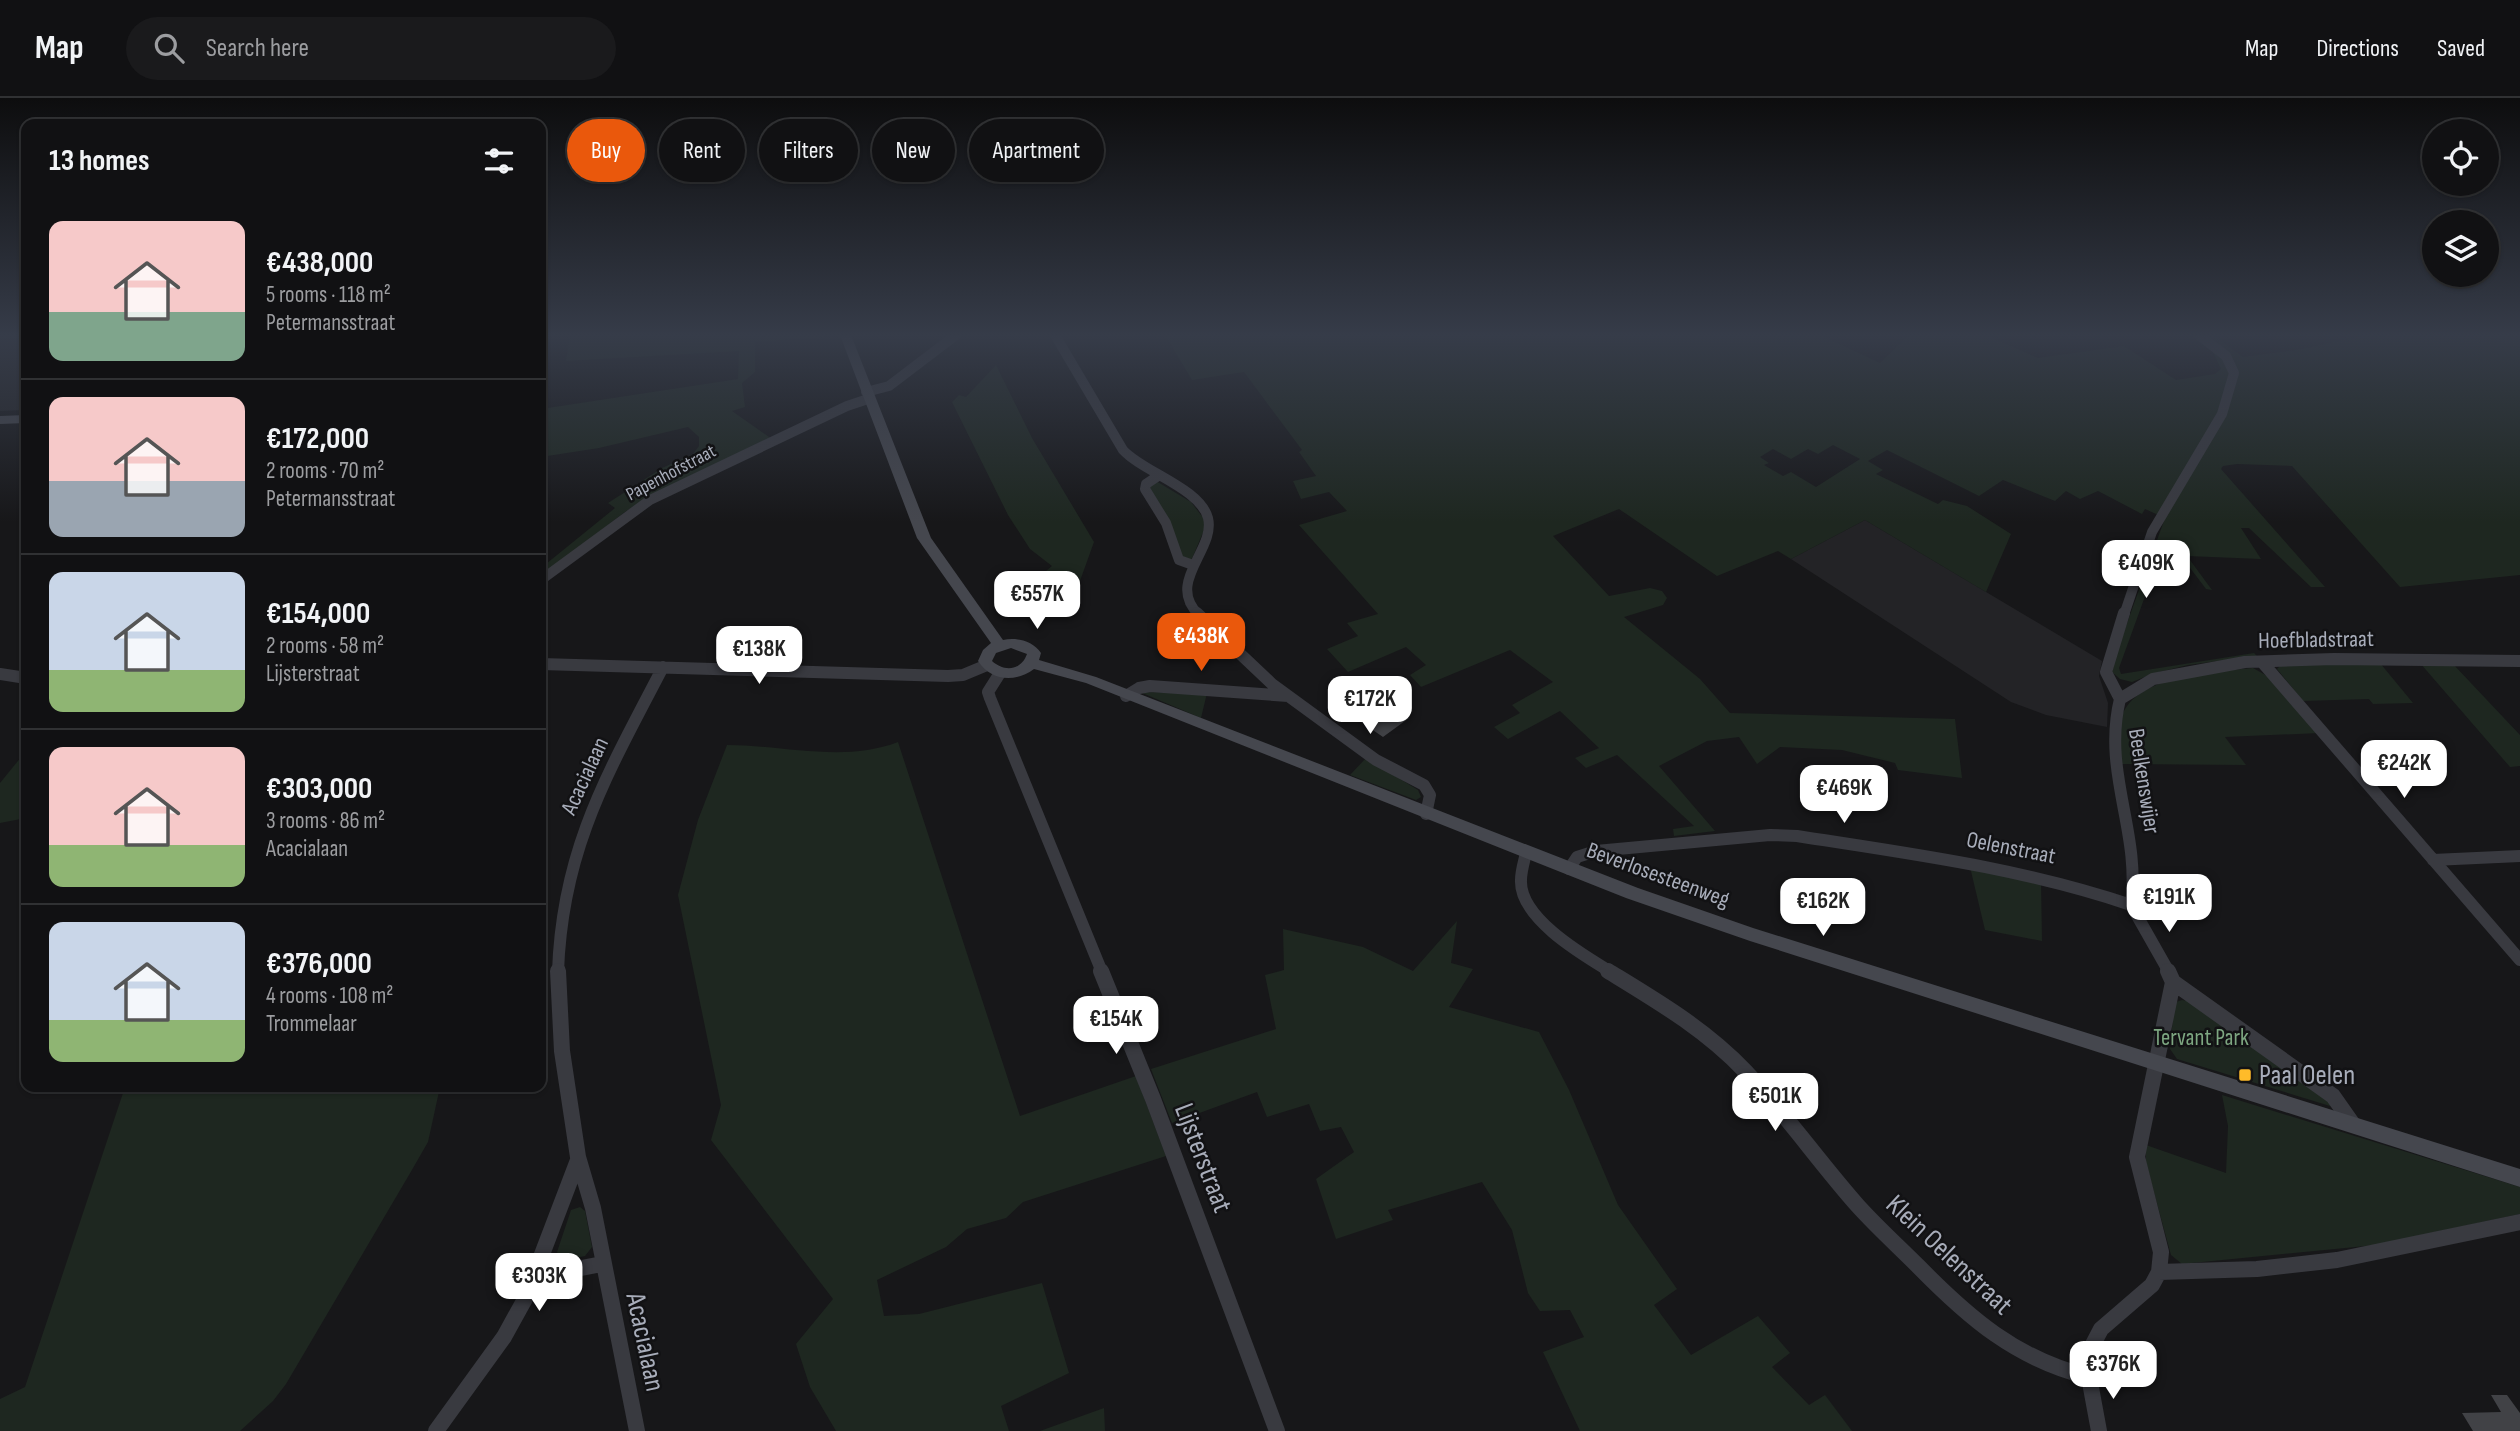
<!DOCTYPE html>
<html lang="en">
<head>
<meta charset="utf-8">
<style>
	body { margin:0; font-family:"Sofia Sans Condensed",sans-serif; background:#1a1a1c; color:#f1f3f6; height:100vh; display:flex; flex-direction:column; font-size:26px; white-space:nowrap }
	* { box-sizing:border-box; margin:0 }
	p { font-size:23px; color:#9c9da0 }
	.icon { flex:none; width:38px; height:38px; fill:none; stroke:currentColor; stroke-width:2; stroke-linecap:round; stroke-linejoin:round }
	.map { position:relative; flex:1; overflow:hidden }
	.drawer { position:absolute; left:21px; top:21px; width:525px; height:973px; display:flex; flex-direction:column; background:#111113; border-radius:14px; box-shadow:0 2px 5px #0004,0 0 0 2px #303133 }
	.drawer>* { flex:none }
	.hud { position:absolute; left:567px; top:21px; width:665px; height:63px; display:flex; gap:14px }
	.buttons { position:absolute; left:2422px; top:21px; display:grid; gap:14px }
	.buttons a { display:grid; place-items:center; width:77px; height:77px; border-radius:50%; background:#111113; box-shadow:0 2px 5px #0004,0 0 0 2px #303133; font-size:35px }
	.price { position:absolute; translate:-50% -60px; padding:0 16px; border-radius:14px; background:#fff; color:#222; font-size:23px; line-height:46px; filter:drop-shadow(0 2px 4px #0008) }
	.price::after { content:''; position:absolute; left:50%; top:42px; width:21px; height:16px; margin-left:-10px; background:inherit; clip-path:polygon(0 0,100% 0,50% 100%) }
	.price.active { background:#ea580c; color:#fff }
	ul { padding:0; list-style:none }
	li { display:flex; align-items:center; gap:21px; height:175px; padding:0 28px }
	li+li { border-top:2px solid #303133 }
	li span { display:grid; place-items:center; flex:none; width:196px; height:140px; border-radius:14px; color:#555 }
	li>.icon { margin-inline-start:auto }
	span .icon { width:84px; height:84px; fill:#fffc; stroke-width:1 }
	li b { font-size:30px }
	h2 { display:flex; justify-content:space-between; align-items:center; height:84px; padding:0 28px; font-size:30px }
	.pill { padding:0 24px; border-radius:32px; background:#111113; box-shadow:0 2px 5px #0004,0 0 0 2px #303133; font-size:24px; line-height:63px }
	.pill.active { background:#ea580c; color:#fff }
	header { display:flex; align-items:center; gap:42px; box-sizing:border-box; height:98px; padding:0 35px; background:#111113; border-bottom:2px solid #303133 }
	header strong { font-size:33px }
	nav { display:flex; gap:38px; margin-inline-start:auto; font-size:24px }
	.search { width:490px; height:63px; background:#1a1a1c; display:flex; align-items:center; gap:18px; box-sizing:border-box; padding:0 24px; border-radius:38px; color:#9c9da0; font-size:26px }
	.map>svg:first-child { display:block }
</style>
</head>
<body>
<header>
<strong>Map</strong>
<div class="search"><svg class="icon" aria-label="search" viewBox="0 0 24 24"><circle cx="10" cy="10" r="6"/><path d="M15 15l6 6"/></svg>Search here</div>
<nav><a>Map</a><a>Directions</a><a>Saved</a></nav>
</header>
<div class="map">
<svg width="2520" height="1333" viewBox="0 0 2520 1333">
	<rect width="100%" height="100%" fill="#171719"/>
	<path fill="#232326" d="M0,237H26V312L0,313Z
		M1865,422L2102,563L2099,578L2108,605L2107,629L2046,617L2011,604L1791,461Z"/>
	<path fill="#1e2720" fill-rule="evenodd" d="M570,237H835L836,238L755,244V274L742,285L745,309L732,313L772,341L653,397L625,414L541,478V470L615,410L608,405L662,370L693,356L699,348V339L688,329L599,350L541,359V311L738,281L739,253L566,263Z
		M1165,237H1820L1880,265L1909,237H1985L2038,260L2124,248L2176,282L2215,276L2221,271L2213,254L2190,237H2213L2243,259L2302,251L2366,237H2520V477L2400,489L2292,368L2237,366L2223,368L2221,371L2325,489H2311L2249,430H2241L2261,461L2187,458L2212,492L2206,491L2175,450L2164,446L2119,570L2121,576L2254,555L2257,558L2188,567L2155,575L2132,584L2120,581L2112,574L2117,553L2165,420L2145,411L2142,416L2098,393L2080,401L2066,393L2055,403L2003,382L1979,398L1887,352L1868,363L1883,372L1876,376L1938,406L1943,402L1967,408L2011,436L1986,494L1865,422L1791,461L1778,453L1717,478L1619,411L1553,438L1609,498L1650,490L1662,493L1667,500L1663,507L1624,519L1700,581L1730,615L1955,621L1962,680L1898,672L1895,665L1842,652L1780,649L1757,666L1739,639L1707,643L1659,668L1715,733L1674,738L1673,731L1694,728L1617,657L1586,670L1575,660L1599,650L1560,613L1508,641L1494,629L1520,615L1512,607L1553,584L1510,552L1421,589L1410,577L1426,567L1406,549L1348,574L1327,551L1358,538L1347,525L1378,516L1299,427L1347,413L1329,394L1301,401L1293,383L1316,378L1299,354L1302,352L1244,274L1192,282ZM1833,347L1860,361L1816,389L1791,374L1783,378L1764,367L1769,365L1760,359L1773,351L1791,361L1808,351L1818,356Z
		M996,267L1032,340L1094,444L1076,494L1046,473L1052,468L1030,451L1008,417L952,304L959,297L966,299Z
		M1156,383L1191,404L1204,421V432L1191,463L1183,461L1148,387Z
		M2380,565L2413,605L2373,606L2369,601L2303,603L2277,571L2281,567Z
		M2420,565L2453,566L2520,637V668L2510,669Z
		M2253,570L2269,579L2320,635L2225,639L2246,667L2122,666C2119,652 2117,632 2122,618C2137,576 2216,574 2253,570Z
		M1140,594L1207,595L1201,620Z
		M898,644L1020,1018L1136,978L1166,1058L1023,1104L1006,1120L967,1131L946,1149L877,1182L884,1218L919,1216L1042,1185L1069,1275L1001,1308L1009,1333H836L810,1289L796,1246L833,1201L711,1042L721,1007L678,797L698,722L727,647C783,647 844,665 898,644Z
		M26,653V720L0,725V685Z
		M1366,660L1418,692L1421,699L1416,702L1350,677Z
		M1970,769L2041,783L2042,843L1985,832Z
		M1457,823L1451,865L1473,871L1449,909L1539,934L1569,992L1618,1107L1677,1191L1654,1207L1691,1257L1758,1218L1790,1255L1772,1269L1809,1307L1825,1297L1852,1333H1580L1543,1254L1584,1239L1570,1212L1540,1213L1528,1195L1512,1132L1482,1084L1388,1112L1393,1122L1336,1141L1316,1081L1354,1054L1341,1029L1320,1033L1309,1006L1267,1019L1257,994L1172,1025L1151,971L1276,931L1265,877L1284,872L1283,831L1363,849L1413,873Z
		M2182,902L2192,904L2332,1006L2330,1008L2177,961L2170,951L2174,909L2176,904Z
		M125,989H440L428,1044L409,1077L286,1286L273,1303L240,1333H0V1301L25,1289Z
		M2222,997L2520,1089V1116L2376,1147L2182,1166L2171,1157L2146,1065V1047L2226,1075L2228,1028Z
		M580,1109L585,1113L592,1149L585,1158L563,1163L557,1154L571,1112Z
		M1104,1310L1105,1333H1040Z"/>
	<path fill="#414246" d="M1398,602L1409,609L1400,615L1409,620L1383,639L1361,624L1386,607H1392Z
		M2491,1297H2507L2520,1315V1333H2473L2462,1315L2501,1314Z"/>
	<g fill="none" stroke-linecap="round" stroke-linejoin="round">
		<path stroke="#393a40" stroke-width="10" d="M1055,237L1123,352C1143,374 1200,390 1208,420C1216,452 1165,484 1199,517
			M866,294L889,288L956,237
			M1158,378L1146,386L1145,391L1166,425L1179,462L1193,467
			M541,482L650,402L847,308L868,301
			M2124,517L2152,434L2222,316L2234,275L2226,258L2199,237"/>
		<path stroke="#393a40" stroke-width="12" d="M1197,515L1272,586L1376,662L1424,687L1430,697L1426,716
			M2124,515L2106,574L2120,601C2102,675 2141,733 2131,807
			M2262,564L2520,862
			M541,566L948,578L963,577L987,567
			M1000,575L988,594L990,600L1102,874
			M0,576L26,580
			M1126,598L1139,590L1150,588L1288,598
			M2120,601L2153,581L2245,564L2334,561L2520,563
			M1526,755C1524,764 1521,773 1521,782C1519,820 1583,857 1611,874
			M2433,762L2520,758
			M1569,771L1577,759L1596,753L1770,737L1797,738C1912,756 2021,770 2131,807L2169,874
			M558,874C562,751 608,675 663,569"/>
		<path stroke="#393a40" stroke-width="16" d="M558,873L562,953L578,1059L593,1110L637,1333
			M1101,873L1153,1001L1277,1333
			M1608,873C1657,903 1705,931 1745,973C1785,1015 1819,1064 1858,1108C1877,1129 1898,1148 1918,1168C1969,1220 2016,1261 2089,1279
			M2168,873L2173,884L2333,998L2352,1025
			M2159,1174L2257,1171L2337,1162L2520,1124
			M535,1179L602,1166
			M436,1333L504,1239L525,1201L578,1062
			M2099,1333L2089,1279V1254L2101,1231L2152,1187L2159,1174L2161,1154L2137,1059L2173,884"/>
		<path fill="#45474e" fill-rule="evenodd" d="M840,237H851L931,440L1003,542C1017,539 1033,543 1041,555L1039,562L1096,579L1638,790L1753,830L2520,1071V1089L1750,843L1626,800L1086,585L1034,571C1015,585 991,583 978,563L983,552L991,545L917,440ZM1011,550L1027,556C1021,573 1004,574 992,563L996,555Z
			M26,317V325L0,326V318Z"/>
	</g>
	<linearGradient id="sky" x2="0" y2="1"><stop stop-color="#0d0d0e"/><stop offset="0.56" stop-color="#363c49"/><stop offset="1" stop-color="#363c49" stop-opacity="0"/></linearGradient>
	<rect width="2520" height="424" fill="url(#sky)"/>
	<rect fill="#ffbb29" stroke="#121214" stroke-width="2.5" x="2238" y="970" width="14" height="14" rx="3.5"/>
	<g text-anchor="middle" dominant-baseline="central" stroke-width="5" stroke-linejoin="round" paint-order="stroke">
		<g font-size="19" fill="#a8adba" stroke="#121214">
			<text transform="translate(671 375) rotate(-28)">Papenhofstraat</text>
		</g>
		<g font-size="23" fill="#a8adba" stroke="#121214">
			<text transform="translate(2316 542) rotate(-1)">Hoefbladstraat</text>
			<text transform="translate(585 678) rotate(-65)">Acacialaan</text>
			<text transform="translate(2144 683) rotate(81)">Beelkenswijer</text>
			<text transform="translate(2011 750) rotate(11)">Oelenstraat</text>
			<text transform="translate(1658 777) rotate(20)">Beverlosesteenweg</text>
		</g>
		<g font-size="23" fill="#7da681" stroke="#121214">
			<text x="2201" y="940">Tervant Park</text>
		</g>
		<g font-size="28" fill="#a8adba" stroke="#121214" text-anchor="start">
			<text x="2259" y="977">Paal Oelen</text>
		</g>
		<g font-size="28" fill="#a8adba" stroke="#121214">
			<text transform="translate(1203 1060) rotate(69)">Lijsterstraat</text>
			<text transform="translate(1949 1157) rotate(43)">Klein Oelenstraat</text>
			<text transform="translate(645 1244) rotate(78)">Acacialaan</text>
		</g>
	</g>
</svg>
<div class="buttons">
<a><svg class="icon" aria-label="locate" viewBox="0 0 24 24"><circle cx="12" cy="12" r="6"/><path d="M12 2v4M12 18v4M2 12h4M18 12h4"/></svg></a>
<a><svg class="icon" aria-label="layers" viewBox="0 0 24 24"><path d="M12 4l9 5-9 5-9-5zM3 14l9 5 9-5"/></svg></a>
</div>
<b class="price" style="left:2146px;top:502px">€409K</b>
<b class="price" style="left:1037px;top:533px">€557K</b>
<b class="price active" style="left:1201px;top:575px">€438K</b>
<b class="price" style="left:759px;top:588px">€138K</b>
<b class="price" style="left:1370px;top:638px">€172K</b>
<b class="price" style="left:2404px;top:702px">€242K</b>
<b class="price" style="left:1844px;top:727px">€469K</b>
<b class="price" style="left:2169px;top:836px">€191K</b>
<b class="price" style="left:1823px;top:840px">€162K</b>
<b class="price" style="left:1116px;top:958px">€154K</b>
<b class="price" style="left:1775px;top:1035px">€501K</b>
<b class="price" style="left:539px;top:1215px">€303K</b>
<b class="price" style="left:2113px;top:1303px">€376K</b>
<div class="hud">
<a class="pill active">Buy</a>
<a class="pill">Rent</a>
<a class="pill">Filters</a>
<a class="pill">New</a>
<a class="pill">Apartment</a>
</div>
<section class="drawer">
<h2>13 homes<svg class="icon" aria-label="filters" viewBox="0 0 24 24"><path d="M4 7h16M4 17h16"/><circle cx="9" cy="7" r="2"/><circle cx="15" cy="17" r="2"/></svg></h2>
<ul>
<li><span style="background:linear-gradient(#f6c9c9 65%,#7fa58c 0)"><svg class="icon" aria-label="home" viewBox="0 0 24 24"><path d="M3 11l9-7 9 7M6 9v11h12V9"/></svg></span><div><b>€438,000</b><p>5 rooms · 118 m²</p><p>Petermansstraat</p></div></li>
<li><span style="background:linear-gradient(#f6c9c9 60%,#9aa5b1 0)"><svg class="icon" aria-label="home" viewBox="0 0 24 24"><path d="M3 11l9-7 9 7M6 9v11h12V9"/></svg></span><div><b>€172,000</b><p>2 rooms · 70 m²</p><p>Petermansstraat</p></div></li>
<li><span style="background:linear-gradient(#c9d6e8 70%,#8fb573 0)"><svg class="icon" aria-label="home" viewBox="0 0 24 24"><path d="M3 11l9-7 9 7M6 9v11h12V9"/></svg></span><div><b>€154,000</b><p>2 rooms · 58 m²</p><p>Lijsterstraat</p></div></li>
<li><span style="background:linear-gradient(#f6c9c9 70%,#8fb573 0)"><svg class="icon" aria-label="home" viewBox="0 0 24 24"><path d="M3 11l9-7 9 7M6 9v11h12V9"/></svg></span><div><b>€303,000</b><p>3 rooms · 86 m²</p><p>Acacialaan</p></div></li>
<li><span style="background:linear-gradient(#c9d6e8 70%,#8fb573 0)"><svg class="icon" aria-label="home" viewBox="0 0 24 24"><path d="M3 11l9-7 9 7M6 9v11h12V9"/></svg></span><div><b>€376,000</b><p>4 rooms · 108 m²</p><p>Trommelaar</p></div></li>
</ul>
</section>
</div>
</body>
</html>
